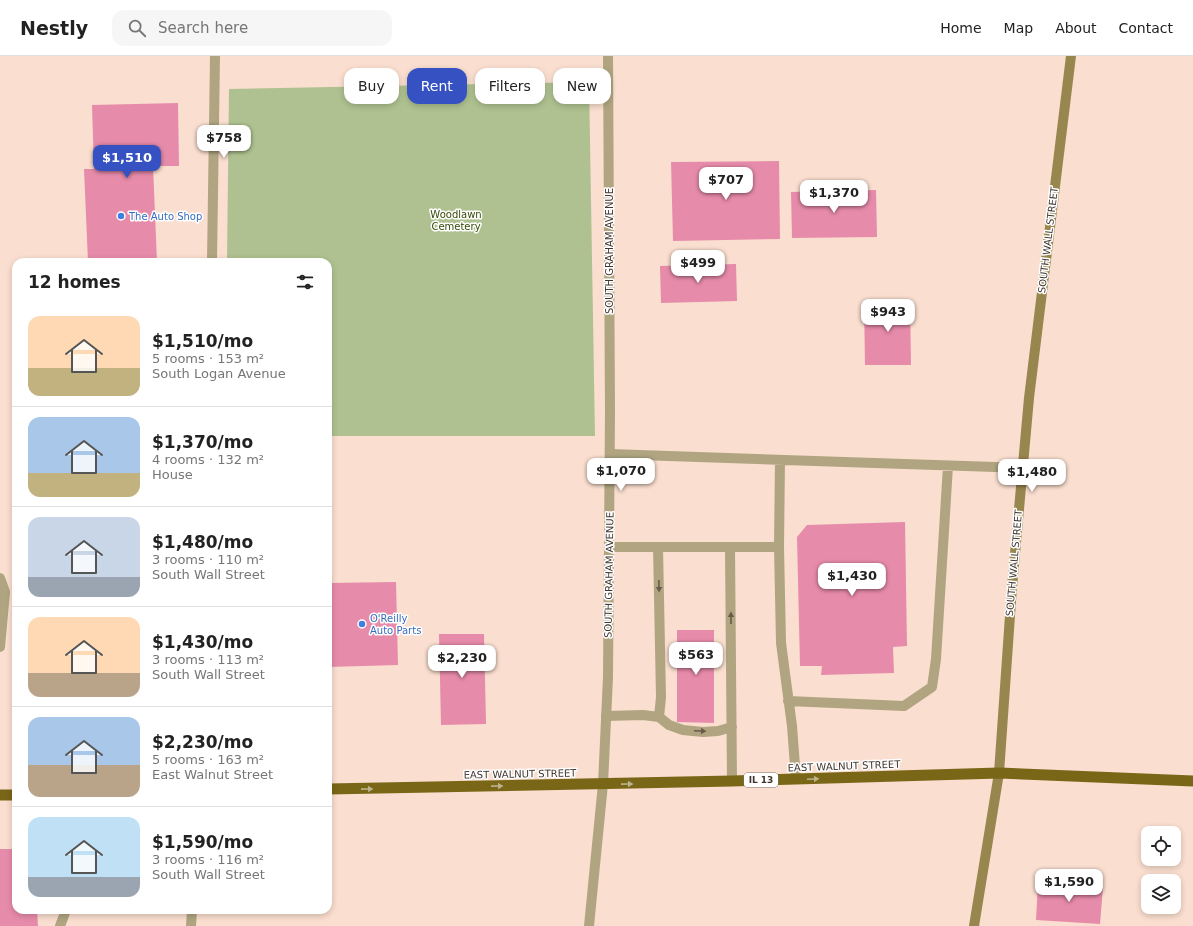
<!DOCTYPE html>
<html lang="en">
<head>
<meta charset="utf-8">
<style>
	body { margin:0; font-family:"DejaVu Sans",sans-serif; background:#f6f6f6; color:#222; height:100vh; display:flex; flex-direction:column; font-size:15px; white-space:nowrap }
	* { box-sizing:border-box; margin:0 }
	p { font-size:13px; color:#767676 }
	.icon { flex:none; width:22px; height:22px; fill:none; stroke:currentColor; stroke-width:2; stroke-linecap:round; stroke-linejoin:round }
	.map { position:relative; flex:1; overflow:hidden }
	.sheet { position:absolute; left:12px; top:202px; width:320px; height:656px; display:flex; flex-direction:column; background:#fff; border-radius:12px; box-shadow:0 2px 6px #0003 }
	.sheet>* { flex:none }
	.hud { position:absolute; left:344px; top:12px; width:380px; height:36px; display:flex; gap:8px }
	.buttons { position:absolute; left:1141px; top:770px; display:grid; gap:8px }
	.buttons a { display:grid; place-items:center; width:40px; height:40px; border-radius:8px; background:#fff; box-shadow:0 2px 6px #0003; font-size:20px }
	.price { position:absolute; translate:-50% -34px; padding:0 9px; border-radius:8px; background:#fff; color:#222; font-size:13px; line-height:26px; filter:drop-shadow(0 1px 2px #0008) }
	.price::after { content:''; position:absolute; left:50%; top:24px; width:12px; height:9px; margin-left:-6px; background:inherit; clip-path:polygon(0 0,100% 0,50% 100%) }
	.price.active { background:#3551c2; color:#fff }
	ul { padding:0; list-style:none }
	li { display:flex; align-items:center; gap:12px; height:100px; padding:0 16px }
	li+li { border-top:1px solid #e0e0e0 }
	li span { display:grid; place-items:center; flex:none; width:112px; height:80px; border-radius:12px; color:#555 }
	li>.icon { margin-inline-start:auto }
	span .icon { width:48px; height:48px; fill:#fffc; stroke-width:1 }
	li b { font-size:17px }
	h2 { display:flex; justify-content:space-between; align-items:center; height:48px; padding:0 16px; font-size:17px }
	.chip { padding:0 14px; border-radius:12px; background:#fff; box-shadow:0 2px 6px #0003; font-size:14px; line-height:36px }
	.chip.active { background:#3551c2; color:#fff }
	header { display:flex; align-items:center; gap:24px; box-sizing:border-box; height:56px; padding:0 20px; background:#fff; border-bottom:1px solid #e0e0e0 }
	header strong { font-size:19px }
	nav { display:flex; gap:22px; margin-inline-start:auto; font-size:14px }
	.search { width:280px; height:36px; background:#f6f6f6; display:flex; align-items:center; gap:10px; box-sizing:border-box; padding:0 14px; border-radius:12px; color:#767676; font-size:15px }
	.map>svg:first-child { display:block }
</style>
</head>
<body>
<header>
<strong>Nestly</strong>
<div class="search"><svg class="icon" aria-label="search" viewBox="0 0 24 24"><circle cx="10" cy="10" r="6"/><path d="M15 15l6 6"/></svg>Search here</div>
<nav><a>Home</a><a>Map</a><a>About</a><a>Contact</a></nav>
</header>
<div class="map">
<svg width="1193" height="870" viewBox="0 0 1193 870">
	<rect width="100%" height="100%" fill="#fadecf"/>
	<path fill="#afc190" d="M589,26L595,380H328V206H227L229,33Z"/>
	<path fill="#e78baa" d="M178,47L179,110H153L157,206H88L84,113H94L92,49Z
		M779,105L780,183L673,185L671,106Z
		M876,134L877,181L792,182L791,136Z
		M736,208L737,245L661,247L660,210Z
		M864,245H910L911,309H865Z
		M905,466L907,590L893,591L894,617L821,619L822,610H800L797,481L807,469Z
		M396,526L398,609L328,611V527Z
		M677,574H714V667L677,666Z
		M439,578H484L486,668L441,669Z
		M0,793H16V854H37L38,870H0Z
		M1038,827L1103,831L1100,868L1036,864Z"/>
	<g fill="none" stroke-linecap="round" stroke-linejoin="round">
		<path stroke="#b0a580" stroke-width="10" d="M610,398L1023,412
			M780,404L779,491L781,587L792,670L796,723
			M609,491H779
			M658,491L661,641L659,661
			M730,492L732,725
			M788,645L904,650L932,631L936,603L948,410
			M606,660L643,659L659,661L669,669L683,674L703,676L718,675L732,671
			M60,870L66,854"/>
		<path stroke="#b0a580" stroke-width="10" d="M212,206L215,0
			M0,522L5,536L0,591
			M191,870L192,854
			M589,870L603,728L608,621L610,354L608,0"/>
		<path stroke="#97864d" stroke-width="10" d="M974,870L999,717L1012,531L1029,342L1071,0"/>
		<path stroke="#7a6617" stroke-width="11" d="M328,733L732,725L999,717L1193,725
			M0,739H16"/>
	</g>
	<defs><path id="oneway-solid" d="M-6-.8H1V-3.2L6.5 0L1 3.2V.8H-6Z"/></defs>
	<g fill="#675c4b">
		<use href="#oneway-solid" transform="translate(659 530) rotate(89)"/>
		<use href="#oneway-solid" transform="translate(731 562) rotate(-90)"/>
		<use href="#oneway-solid" transform="translate(700 675) rotate(3)"/>
	</g>
	<g fill="#bcb28b">
		<use href="#oneway-solid" transform="translate(813 723) rotate(-2)"/>
		<use href="#oneway-solid" transform="translate(627 728) rotate(-1)"/>
		<use href="#oneway-solid" transform="translate(497 730) rotate(-1)"/>
		<use href="#oneway-solid" transform="translate(367 733) rotate(-1)"/>
	</g>
	<g fill="#3f7fe0" stroke="#fff" stroke-width="1.5">
		<circle cx="121" cy="160" r="4"/>
		<circle cx="362" cy="568" r="4"/>
	</g>
	<g text-anchor="middle" dominant-baseline="central" stroke-width="3" stroke-linejoin="round" paint-order="stroke">
		<rect fill="#fff" stroke="#79726d" stroke-width="1" x="744" y="717" width="34" height="14" rx="3"/>
		<g font-size="9" font-weight="bold" fill="#40352f">
			<text x="761" y="724">IL 13</text>
		</g>
		<g font-size="10" fill="#364807" stroke="#fff">
			<text x="456" y="158">Woodlawn<tspan x="456" dy="12">Cemetery</tspan></text>
		</g>
		<g font-size="10" fill="#366cbe" stroke="#fff" text-anchor="start">
			<text x="129" y="160">The Auto Shop</text>
			<text x="370" y="562">O'Reilly<tspan x="370" dy="12">Auto Parts</tspan></text>
		</g>
		<g font-size="10" fill="#40352f" stroke="#fff">
			<text transform="translate(1048 184) rotate(-83)">SOUTH WALL STREET</text>
			<text transform="translate(609 195) rotate(-90)">SOUTH GRAHAM AVENUE</text>
			<text transform="translate(1014 507) rotate(-85)">SOUTH WALL STREET</text>
			<text transform="translate(609 519) rotate(-89)">SOUTH GRAHAM AVENUE</text>
			<text transform="translate(844 710) rotate(-2)">EAST WALNUT STREET</text>
			<text transform="translate(520 718) rotate(-1)">EAST WALNUT STREET</text>
		</g>
	</g>
</svg>
<div class="buttons">
<a><svg class="icon" aria-label="locate" viewBox="0 0 24 24"><circle cx="12" cy="12" r="6"/><path d="M12 2v4M12 18v4M2 12h4M18 12h4"/></svg></a>
<a><svg class="icon" aria-label="layers" viewBox="0 0 24 24"><path d="M12 4l9 5-9 5-9-5zM3 14l9 5 9-5"/></svg></a>
</div>
<b class="price" style="left:224px;top:103px">$758</b>
<b class="price active" style="left:127px;top:123px">$1,510</b>
<b class="price" style="left:726px;top:145px">$707</b>
<b class="price" style="left:834px;top:158px">$1,370</b>
<b class="price" style="left:698px;top:228px">$499</b>
<b class="price" style="left:888px;top:277px">$943</b>
<b class="price" style="left:621px;top:436px">$1,070</b>
<b class="price" style="left:1032px;top:437px">$1,480</b>
<b class="price" style="left:852px;top:541px">$1,430</b>
<b class="price" style="left:696px;top:620px">$563</b>
<b class="price" style="left:462px;top:623px">$2,230</b>
<b class="price" style="left:1069px;top:847px">$1,590</b>
<div class="hud">
<a class="chip">Buy</a>
<a class="chip active">Rent</a>
<a class="chip">Filters</a>
<a class="chip">New</a>
</div>
<section class="sheet">
<h2>12 homes<svg class="icon" aria-label="filters" viewBox="0 0 24 24"><path d="M4 7h16M4 17h16"/><circle cx="9" cy="7" r="2"/><circle cx="15" cy="17" r="2"/></svg></h2>
<ul>
<li><span style="background:linear-gradient(#ffd9b3 65%,#c2b280 0)"><svg class="icon" aria-label="home" viewBox="0 0 24 24"><path d="M3 11l9-7 9 7M6 9v11h12V9"/></svg></span><div><b>$1,510/mo</b><p>5 rooms · 153 m²</p><p>South Logan Avenue</p></div></li>
<li><span style="background:linear-gradient(#a9c7e8 70%,#c2b280 0)"><svg class="icon" aria-label="home" viewBox="0 0 24 24"><path d="M3 11l9-7 9 7M6 9v11h12V9"/></svg></span><div><b>$1,370/mo</b><p>4 rooms · 132 m²</p><p>House</p></div></li>
<li><span style="background:linear-gradient(#c9d6e8 75%,#9aa5b1 0)"><svg class="icon" aria-label="home" viewBox="0 0 24 24"><path d="M3 11l9-7 9 7M6 9v11h12V9"/></svg></span><div><b>$1,480/mo</b><p>3 rooms · 110 m²</p><p>South Wall Street</p></div></li>
<li><span style="background:linear-gradient(#ffd9b3 70%,#b9a48a 0)"><svg class="icon" aria-label="home" viewBox="0 0 24 24"><path d="M3 11l9-7 9 7M6 9v11h12V9"/></svg></span><div><b>$1,430/mo</b><p>3 rooms · 113 m²</p><p>South Wall Street</p></div></li>
<li><span style="background:linear-gradient(#a9c7e8 60%,#b9a48a 0)"><svg class="icon" aria-label="home" viewBox="0 0 24 24"><path d="M3 11l9-7 9 7M6 9v11h12V9"/></svg></span><div><b>$2,230/mo</b><p>5 rooms · 163 m²</p><p>East Walnut Street</p></div></li>
<li><span style="background:linear-gradient(#bfe0f5 75%,#9aa5b1 0)"><svg class="icon" aria-label="home" viewBox="0 0 24 24"><path d="M3 11l9-7 9 7M6 9v11h12V9"/></svg></span><div><b>$1,590/mo</b><p>3 rooms · 116 m²</p><p>South Wall Street</p></div></li>
</ul>
</section>
</div>
</body>
</html>
